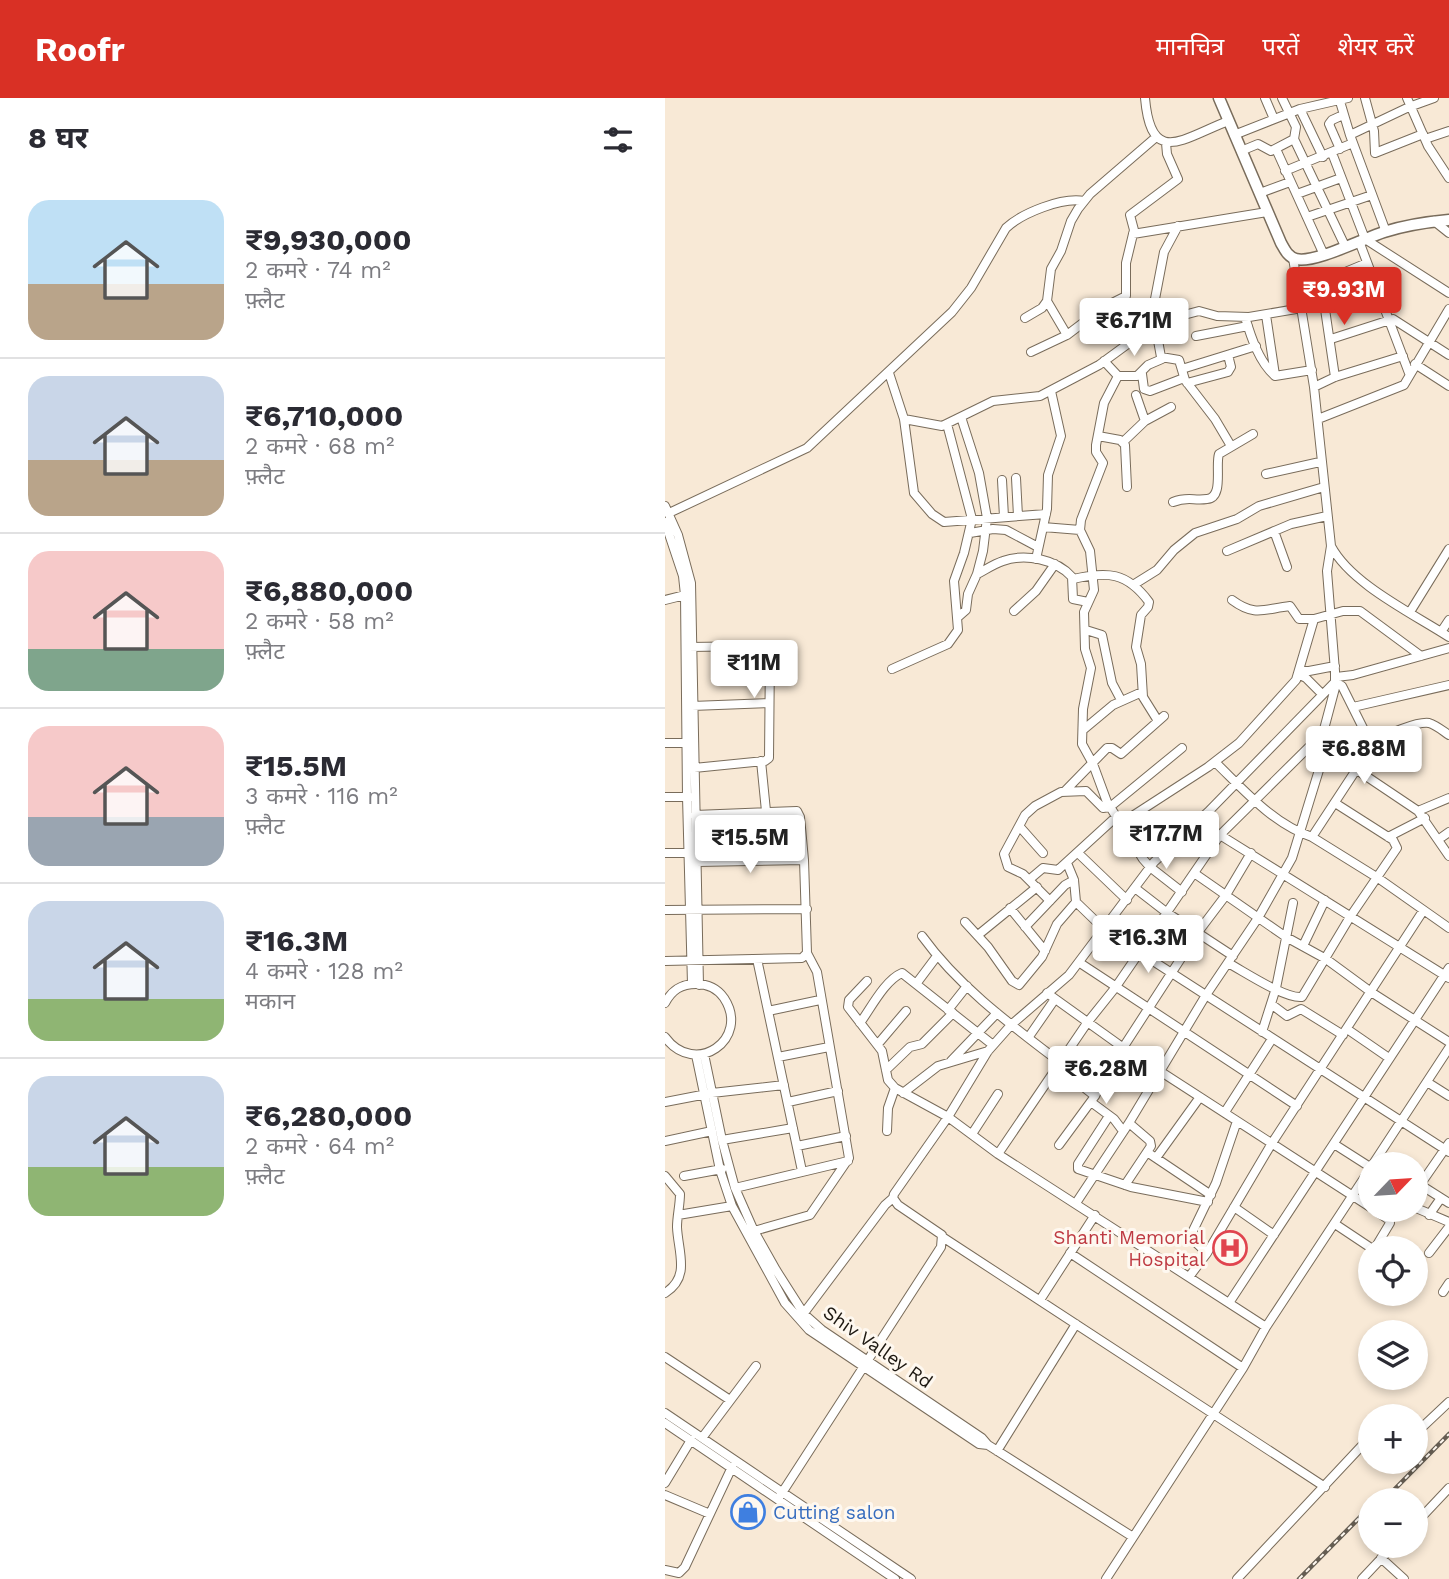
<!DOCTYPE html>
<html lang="hi">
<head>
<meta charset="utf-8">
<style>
	body { margin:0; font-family:"Work Sans","Noto Sans Devanagari",sans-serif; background:#f7f7f7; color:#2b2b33; height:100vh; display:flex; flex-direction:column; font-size:26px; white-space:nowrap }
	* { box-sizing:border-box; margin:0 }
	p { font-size:23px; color:#7c7c81 }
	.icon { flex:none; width:38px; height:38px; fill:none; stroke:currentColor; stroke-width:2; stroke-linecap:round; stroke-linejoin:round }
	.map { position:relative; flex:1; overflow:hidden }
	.sheet { display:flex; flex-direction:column; background:#fff; width:665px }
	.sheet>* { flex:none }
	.needle { width:46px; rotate:65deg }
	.tools { position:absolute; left:693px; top:1054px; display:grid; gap:14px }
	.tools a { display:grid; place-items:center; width:70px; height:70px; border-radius:50%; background:#fff; box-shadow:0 4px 10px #0003; font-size:35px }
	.price { position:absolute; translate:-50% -60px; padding:0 16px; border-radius:7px; background:#fff; color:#222; font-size:23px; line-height:46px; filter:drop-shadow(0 2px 4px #0008) }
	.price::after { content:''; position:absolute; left:50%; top:42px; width:21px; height:16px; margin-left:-10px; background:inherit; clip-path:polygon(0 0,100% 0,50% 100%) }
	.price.on { background:#d93025; color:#fff }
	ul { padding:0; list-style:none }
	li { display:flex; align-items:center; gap:21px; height:175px; padding:0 28px }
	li+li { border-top:2px solid #e1e1e2 }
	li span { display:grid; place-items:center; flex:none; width:196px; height:140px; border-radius:21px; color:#555 }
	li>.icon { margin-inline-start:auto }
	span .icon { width:84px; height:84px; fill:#fffc; stroke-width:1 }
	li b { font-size:30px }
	h2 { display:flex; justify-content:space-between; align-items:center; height:84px; padding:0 28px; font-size:30px }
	header { display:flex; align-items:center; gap:42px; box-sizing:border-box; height:98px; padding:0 35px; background:#d93025; color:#fff }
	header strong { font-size:33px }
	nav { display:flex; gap:38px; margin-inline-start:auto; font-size:24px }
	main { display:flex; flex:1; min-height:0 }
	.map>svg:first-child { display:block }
</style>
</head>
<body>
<header>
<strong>Roofr</strong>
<nav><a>मानचित्र</a><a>परतें</a><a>शेयर करें</a></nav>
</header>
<main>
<section class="sheet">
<h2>8 घर<svg class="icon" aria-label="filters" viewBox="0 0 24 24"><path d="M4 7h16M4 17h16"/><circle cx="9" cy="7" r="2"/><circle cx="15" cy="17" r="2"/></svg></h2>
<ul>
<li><span style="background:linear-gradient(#bfe0f5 60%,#b9a48a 0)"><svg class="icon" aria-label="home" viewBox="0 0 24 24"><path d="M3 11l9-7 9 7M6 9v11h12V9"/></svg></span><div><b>₹9,930,000</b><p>2 कमरे · 74 m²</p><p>फ़्लैट</p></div></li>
<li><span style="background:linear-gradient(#c9d6e8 60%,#b9a48a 0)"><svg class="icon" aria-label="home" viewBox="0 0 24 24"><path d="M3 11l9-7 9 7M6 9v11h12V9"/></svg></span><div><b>₹6,710,000</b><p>2 कमरे · 68 m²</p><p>फ़्लैट</p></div></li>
<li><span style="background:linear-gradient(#f6c9c9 70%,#7fa58c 0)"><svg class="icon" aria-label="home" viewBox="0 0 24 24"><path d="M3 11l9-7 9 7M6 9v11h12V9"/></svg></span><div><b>₹6,880,000</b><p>2 कमरे · 58 m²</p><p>फ़्लैट</p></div></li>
<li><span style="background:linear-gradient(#f6c9c9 65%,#9aa5b1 0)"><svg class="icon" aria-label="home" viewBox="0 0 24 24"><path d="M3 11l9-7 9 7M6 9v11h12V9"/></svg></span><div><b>₹15.5M</b><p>3 कमरे · 116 m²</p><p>फ़्लैट</p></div></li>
<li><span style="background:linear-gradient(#c9d6e8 70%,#8fb573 0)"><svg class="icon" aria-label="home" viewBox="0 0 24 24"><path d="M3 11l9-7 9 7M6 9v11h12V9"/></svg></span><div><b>₹16.3M</b><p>4 कमरे · 128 m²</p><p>मकान</p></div></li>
<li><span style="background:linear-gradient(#c9d6e8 65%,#8fb573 0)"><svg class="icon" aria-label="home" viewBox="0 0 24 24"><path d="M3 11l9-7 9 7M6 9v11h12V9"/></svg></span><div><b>₹6,280,000</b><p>2 कमरे · 64 m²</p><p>फ़्लैट</p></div></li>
</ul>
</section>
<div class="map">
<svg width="784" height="1481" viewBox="0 0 784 1481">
	<rect width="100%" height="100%" fill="#f8e9d6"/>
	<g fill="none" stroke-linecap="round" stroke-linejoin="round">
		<g stroke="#796c5b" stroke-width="10">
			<path id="minor" d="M480,0C486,69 517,41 563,23
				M600,0L609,21
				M674,0L685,37
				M700,0L709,33L710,55L758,36
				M742,0L763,48L784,80
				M635,11L658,59
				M569,37L635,11L683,0
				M629,41L680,148
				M760,41L784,33
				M611,51L659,157
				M675,51L664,26L667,22L678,17
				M576,53L593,46L606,53L629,41L631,29L617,0
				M667,55L700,141L784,195
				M620,73L688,45
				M595,95L625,84
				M632,96L676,80
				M642,119L707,97
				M769,123L784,135
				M513,128L499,154L490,201V226L496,259L514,262L520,282L550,321L566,348
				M721,134L685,37L744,9L769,0
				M468,136L602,114
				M694,143L744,275
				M656,184L670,279
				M634,193L702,165
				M382,203L402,237
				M601,217L610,277
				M580,219C586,239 594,264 610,278L647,272
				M360,220L377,210L382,203L386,171L396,153L406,123L413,111L425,96L490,40
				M531,238L583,228
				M666,241L728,221L784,257
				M366,254L402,237L439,209L461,198V165L469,132L465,117L513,81L502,56L501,45
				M439,263L453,278H472L483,267L497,261
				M750,266L784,288
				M517,271L591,248
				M224,275L239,321L249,395L267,416L279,424L381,416
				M477,276L479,291L485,293L519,280
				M453,278L439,305L431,347V354L438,365L416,422L415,432L425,453L429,492L419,514L420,551L426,570L418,611L417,646L428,666L442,704L478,761L485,769L517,794
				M522,285L563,274L566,269L563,257
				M649,289L670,279L738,258
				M471,297L480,323
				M239,321L277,328L328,303L375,298L434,267L490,226L519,217L534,213L552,218L584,219L637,210
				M653,321L739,287L784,211
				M433,338L455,342L460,347L462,389
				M458,344L480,323L506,309
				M601,376L655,364
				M351,380L353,418
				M337,382L339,419
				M508,404C523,398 528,403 542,401C559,400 550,367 554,356L588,336
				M0,408L13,437L26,485L34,887
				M4,415L142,350L287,214L306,190L341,130C357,115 397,99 419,103
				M0,424L18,478L20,497L22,699L27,886
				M378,429L415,432
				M609,433L622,469
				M305,435L328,431L341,432L373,449
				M666,448C686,486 747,515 784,539
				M562,453L626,426L662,418
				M371,461L382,411L383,377L396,338L386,293
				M312,476C320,472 329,466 338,463C360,455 391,461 407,479L408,501L423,504
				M408,481C442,473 462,474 484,504L483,509L476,517L471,549L476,566L478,599L493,623
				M468,487L492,472L509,452L530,435L572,421L594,408L659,389
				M0,502L20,497
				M567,502C590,519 599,511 625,508L634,521H649
				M349,513L371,493L390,466
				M745,514L784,451
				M293,519L301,512L303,496L312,476L318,453L322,420L314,375L296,319
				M421,532L437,537L447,585L456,602
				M776,534L784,522
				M23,549L99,548L105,554L104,660L100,663L29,670
				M227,571L283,546L293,532L289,483L299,455L307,421L282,326
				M634,573H644L670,568
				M633,576L641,580L657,596
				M671,579L688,577L784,550
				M27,608L104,605
				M688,609L784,587
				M418,632L448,607L477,594
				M0,645H21
				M96,663L101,713
				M550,664C579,692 608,726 647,739L710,643C720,637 753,623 764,625C771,627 778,633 784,637
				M692,672L753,713L784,758
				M400,693L442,650H447L456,656L499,618
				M0,699H25
				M753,713L784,700
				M455,726L543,669L574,645L631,582L649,521L678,513H695L756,558
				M355,729L378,755
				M555,737L784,880
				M647,739L713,780L784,830
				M723,739L760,720
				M777,739L784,734
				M0,755H23
				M413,755L462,802
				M31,764L139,762
				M402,765L409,782L411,804L440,832L784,1054
				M529,775L621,839L661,861L706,894L784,944
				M365,781L378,770L393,772L451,719
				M470,790L501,814L568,858
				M385,803L358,776L343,769L339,756L360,717L370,708L396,694L421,693L438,710L445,709L517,650
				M345,810L380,853
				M0,812L142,811
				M300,824L323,849L347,883L354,887L377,859L392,826L411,804
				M360,829L400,787L409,782
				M313,837L372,789
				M257,838C294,889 346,927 396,965
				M638,848L660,802
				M92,861L137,1073
				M0,863L137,860L142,855L139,762L135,719L132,713L30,717
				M415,865L632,1008
				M563,865C580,874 620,901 637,899L685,819L732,750L728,742L670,705
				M202,883L184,902L183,909L217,953L223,982L230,990L283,1019L333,1056L601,1229
				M251,886L272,858
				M382,895L453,946L705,1109
				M0,905C7,892 16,886 31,886C42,886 52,890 59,900C86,941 30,980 0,939
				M606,906L622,918L636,911L678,937
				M283,912L302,888
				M103,913L155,902
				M195,925C206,910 220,882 237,875L328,947
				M682,931L724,960
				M597,934L611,890L628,805
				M363,940L390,901
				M213,946L241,913
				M39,956L57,1042L70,1090L89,1133L111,1172L139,1216L157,1232L317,1340L323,1347L468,1439
				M31,957L55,1072L67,1108L120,1205L144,1232L314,1346L323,1347
				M113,959L164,949
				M286,963L332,915
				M393,969L430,998
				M221,972L245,949L257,946L288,915
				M762,984L784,998
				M238,995L273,968L323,953
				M0,1004L47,995L119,987
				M123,1004L173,993
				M426,1004L449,1021L458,1033
				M560,1014L607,941
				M444,1018L413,1066V1071L466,1089L543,1104
				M222,1033L223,1010L230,990
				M307,1036L333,996
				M57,1042L128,1030
				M0,1043L47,1033
				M669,1046L705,1069
				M394,1047L430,998L439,979L533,834L561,797L586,755
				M132,1048L181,1038
				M482,1054L546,1097
				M333,1056L422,925L450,890L555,737L658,635
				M491,1060L535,999
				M712,1060L721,1066
				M708,1066L784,950
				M0,1078L15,1096C15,1107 12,1118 12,1129C13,1154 26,1179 0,1195
				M19,1078L57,1071
				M751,1084L784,1105
				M460,1087L486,1048L485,1043L464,1025
				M755,1087L784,1045
				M70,1090L183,1063
				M411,1105L464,1025L541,897L593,820L627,760L654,672L658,635L670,590V573L662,473L666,448L649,289L628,160
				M569,1109L609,1137
				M751,1110L784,1124
				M708,1111L724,1122L725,1125L710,1150
				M13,1117L67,1108
				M764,1117L776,1100
				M670,1126L706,1150
				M89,1133L145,1117L184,1060L152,874L142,855
				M279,1140L660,1389
				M405,1155L578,1270
				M542,1155L525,1139L551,1085L572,1023
				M764,1155L784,1129
				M524,1179L542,1155L607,1045L758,813
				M778,1194L784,1185
				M375,1202L430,1117
				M564,1205L784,870
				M136,1219L220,1107L228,1100
				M0,1259L65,1302
				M0,1315L246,1481
				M0,1325L230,1481
				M751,1335L784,1304
				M37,1340L91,1268
				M332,1353L411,1226
				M0,1385L26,1342
				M0,1397L45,1416
				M113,1401L276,1149L277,1137L233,1107L228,1100L229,1096L283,1019L323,953L346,927L404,877L489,764L543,714L670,584L677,588L707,648
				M751,1425L784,1390
				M716,1460L739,1481
				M0,1472L14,1475L20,1469L67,1369
				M441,1481L578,1270L601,1229L705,1071
				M572,1481L705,1339
				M697,1481L729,1447"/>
		</g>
		<g stroke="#796c5b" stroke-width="13">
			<path id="major" d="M554,0L616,145C620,152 623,159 631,161C648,166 700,140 719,134C741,127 762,124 784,122"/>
		</g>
		<use href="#minor" stroke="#fff" stroke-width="8"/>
		<use href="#major" stroke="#fff" stroke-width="10"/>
		<g stroke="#655d52" stroke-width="4.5">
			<path id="rail" d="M719,1402L784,1336
				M634,1481L705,1409"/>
		</g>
		<use href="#rail" stroke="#fef8f0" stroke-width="2" stroke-dasharray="5" stroke-linecap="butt"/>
	</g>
	<defs>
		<g id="hospital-ring" transform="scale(1.75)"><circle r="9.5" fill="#fef8f0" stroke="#e0444e" stroke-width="1.5"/><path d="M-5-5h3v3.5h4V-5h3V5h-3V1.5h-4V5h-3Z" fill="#e0444e"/></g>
		<g id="shop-ring" transform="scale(1.75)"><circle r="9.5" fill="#fef8f0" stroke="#3f7fe0" stroke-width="1.5"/><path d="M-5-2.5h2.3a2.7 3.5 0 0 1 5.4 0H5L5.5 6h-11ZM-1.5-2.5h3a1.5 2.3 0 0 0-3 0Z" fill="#3f7fe0"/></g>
	</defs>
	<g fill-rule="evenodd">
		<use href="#hospital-ring" x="565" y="1150"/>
		<use href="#shop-ring" x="83" y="1414"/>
	</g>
	<g text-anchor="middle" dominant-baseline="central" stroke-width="6" stroke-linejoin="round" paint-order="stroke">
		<g font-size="19" fill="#be3a42" stroke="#fef8f0" text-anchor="end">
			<text x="540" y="1139">Shanti Memorial<tspan x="540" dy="22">Hospital</tspan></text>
		</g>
		<g font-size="19" fill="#1d1811" stroke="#fef8f0">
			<text transform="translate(213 1249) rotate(35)">Shiv Valley Rd</text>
		</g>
		<g font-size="19" fill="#366cbe" stroke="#fef8f0" text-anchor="start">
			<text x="108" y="1414">Cutting salon</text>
		</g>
	</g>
</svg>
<div class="tools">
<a><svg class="needle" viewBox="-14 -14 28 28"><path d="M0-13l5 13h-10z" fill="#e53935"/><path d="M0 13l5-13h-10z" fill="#7c7c81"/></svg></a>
<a><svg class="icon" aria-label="locate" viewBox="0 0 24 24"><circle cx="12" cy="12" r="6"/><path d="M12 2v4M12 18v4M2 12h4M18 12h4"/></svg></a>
<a><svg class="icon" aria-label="layers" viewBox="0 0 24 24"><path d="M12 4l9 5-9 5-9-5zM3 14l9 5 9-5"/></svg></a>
<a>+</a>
<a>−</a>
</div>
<b class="price on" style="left:679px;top:229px">₹9.93M</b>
<b class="price" style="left:469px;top:260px">₹6.71M</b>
<b class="price" style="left:89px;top:602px">₹11M</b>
<b class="price" style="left:699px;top:688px">₹6.88M</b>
<b class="price" style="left:501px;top:773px">₹17.7M</b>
<b class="price" style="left:85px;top:777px">₹15.5M</b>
<b class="price" style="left:483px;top:877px">₹16.3M</b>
<b class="price" style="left:441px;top:1008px">₹6.28M</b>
</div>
</main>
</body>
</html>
